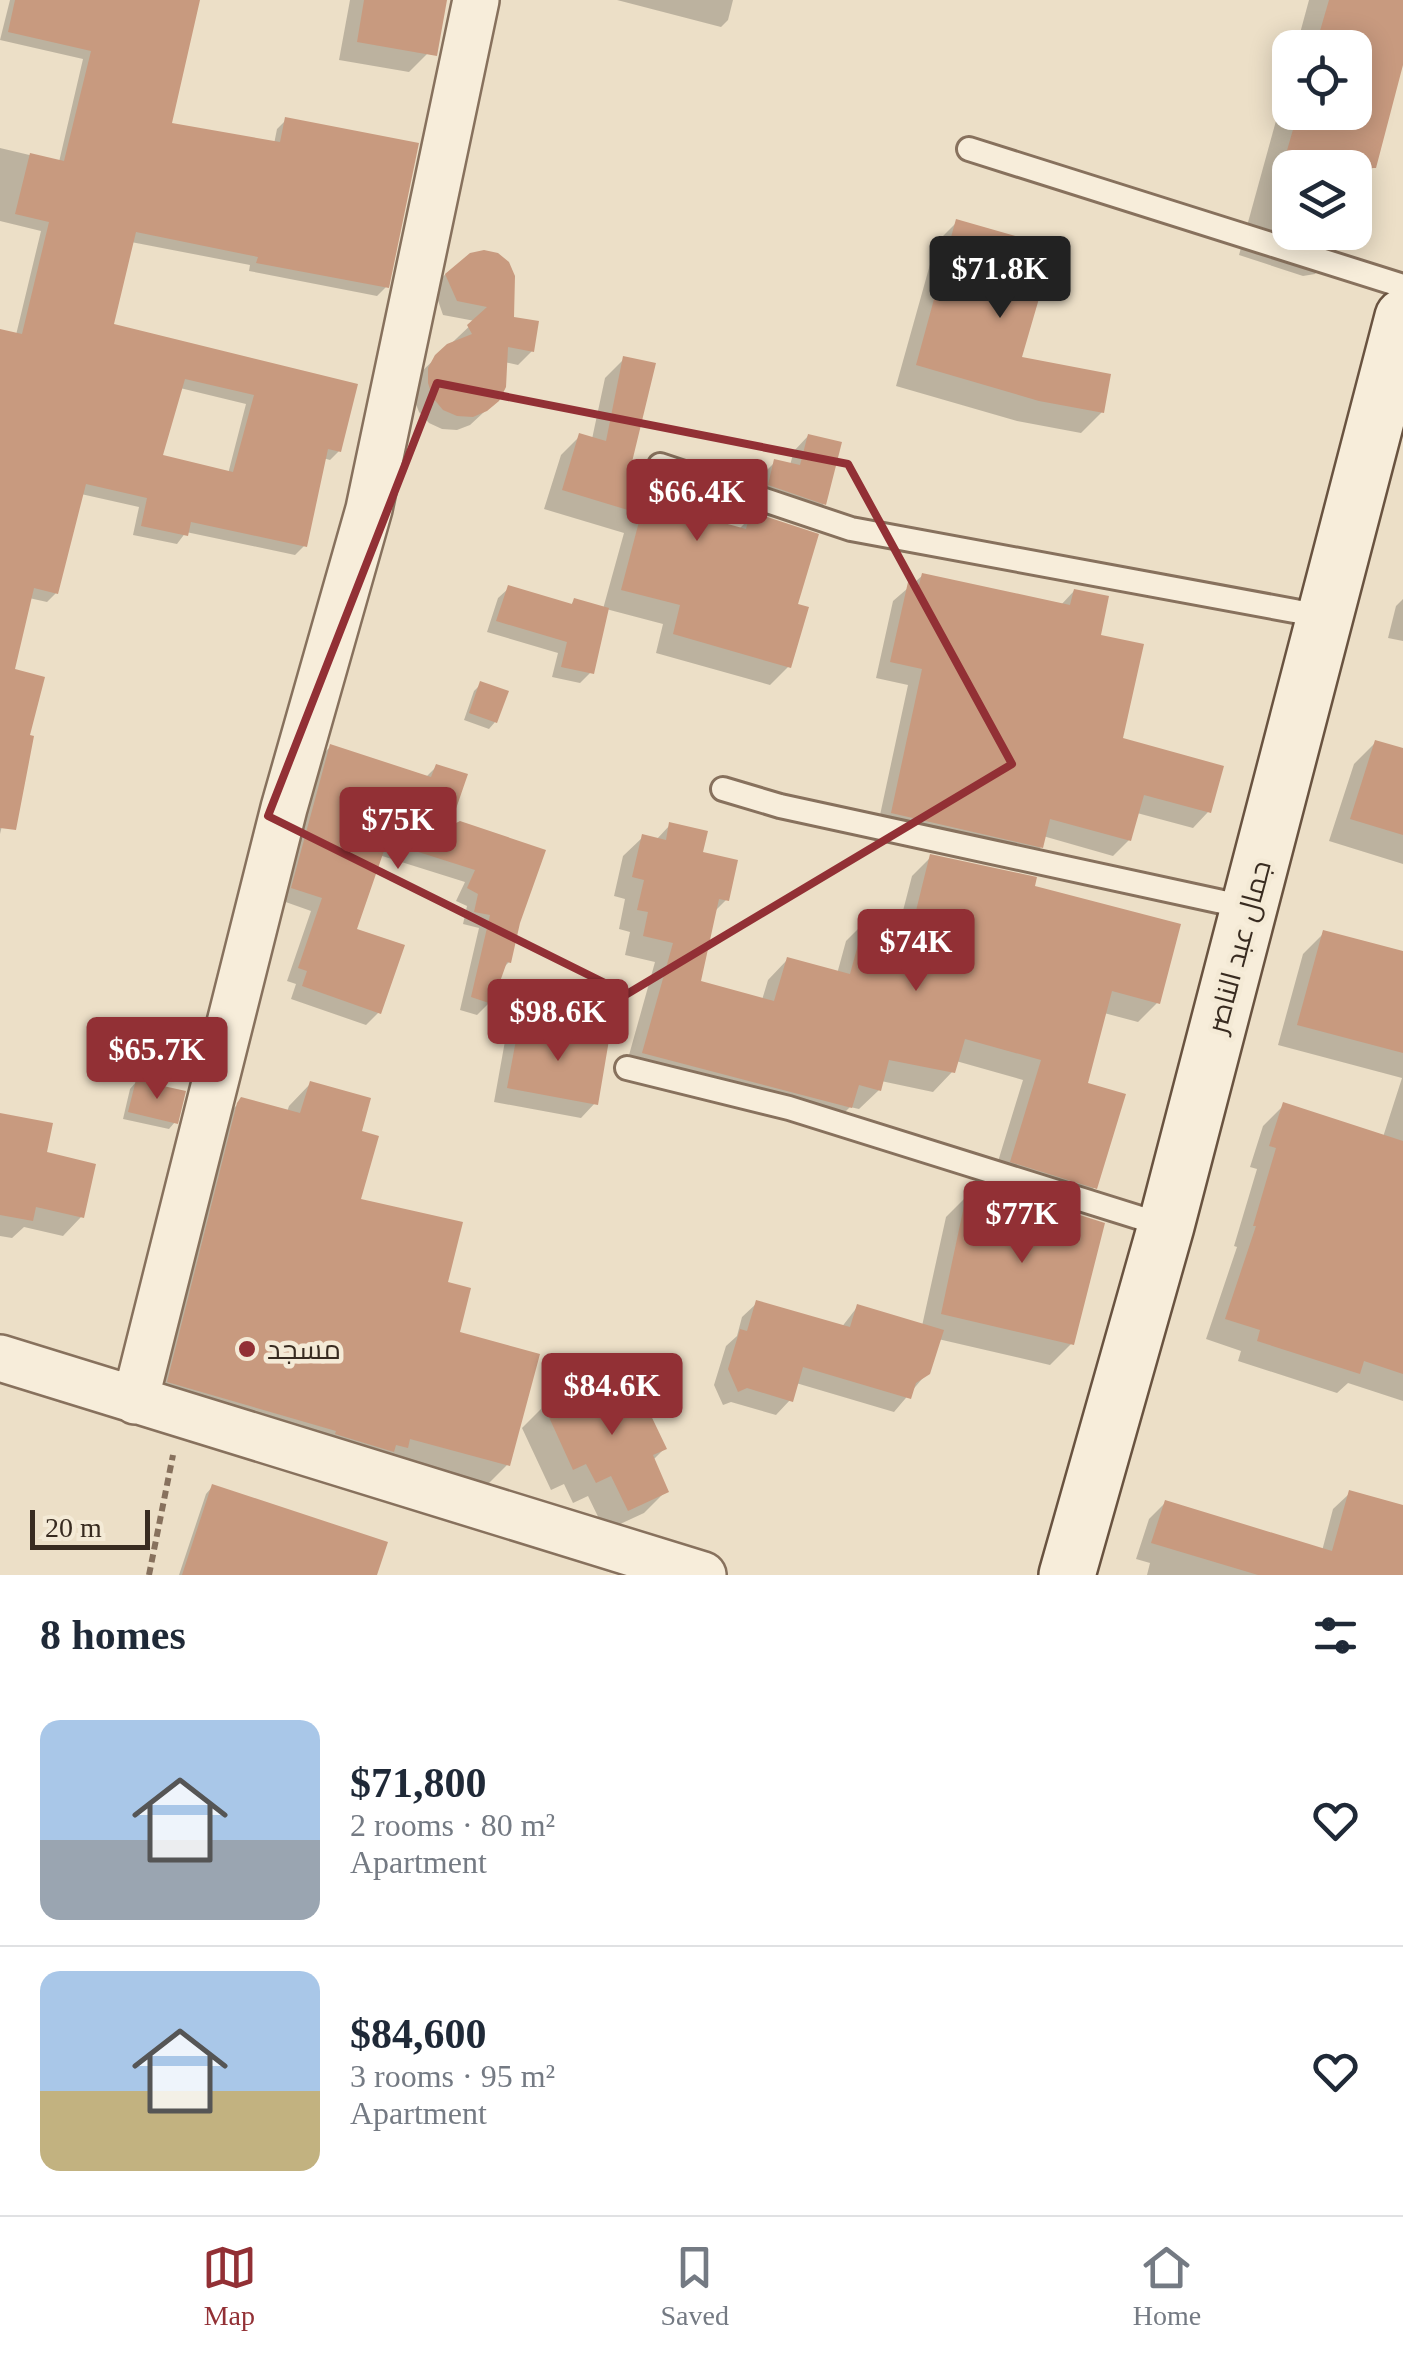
<!DOCTYPE html>
<html lang="en">
<head>
<meta charset="utf-8">
<style>
	body { margin:0; font-family:"Times New Roman",Cairo,serif; background:#f2f2f3; color:#1f2937; height:100vh; display:flex; flex-direction:column; font-size:38px; white-space:nowrap }
	* { box-sizing:border-box; margin:0 }
	p { font-size:32px; color:#747a83 }
	.icon { flex:none; width:55px; height:55px; fill:none; stroke:currentColor; stroke-width:2; stroke-linecap:round; stroke-linejoin:round }
	.map { position:relative; height:1575px; overflow:hidden }
	.sheet { display:flex; flex-direction:column; background:#fff; flex:1 }
	.sheet>* { flex:none }
	.controls { position:absolute; left:1272px; top:30px; display:grid; gap:20px }
	.controls a { display:grid; place-items:center; width:100px; height:100px; border-radius:20px; background:#fff; box-shadow:0 5px 25px #0003; font-size:50px }
	.scale { position:absolute; left:30px; bottom:25px; width:120px; box-sizing:border-box; padding-left:10px; border:5px solid #382b20; border-top:0; font-size:28px; line-height:35px; white-space:nowrap; color:#382b20; -webkit-text-stroke:8px #f4ead6; paint-order:stroke }
	.price { position:absolute; translate:-50% -85px; padding:0 22px; border-radius:10px; background:#923035; color:#fff; font-size:32px; line-height:65px; filter:drop-shadow(0 2px 5px #0008) }
	.price::after { content:''; position:absolute; left:50%; top:60px; width:30px; height:22px; margin-left:-15px; background:inherit; clip-path:polygon(0 0,100% 0,50% 100%) }
	.price.current { background:#222; color:#fff }
	ul { padding:0; list-style:none }
	li { display:flex; align-items:center; gap:30px; height:250px; padding:0 40px }
	li+li { border-top:2px solid #e0e1e3 }
	li span { display:grid; place-items:center; flex:none; width:280px; height:200px; border-radius:20px; color:#555 }
	li>.icon { margin-inline-start:auto }
	span .icon { width:120px; height:120px; fill:#fffc; stroke-width:1 }
	li b { font-size:42px }
	h2 { display:flex; justify-content:space-between; align-items:center; height:120px; padding:0 40px; font-size:42px }
	.dock { display:flex; justify-content:space-around; align-items:center; height:140px; border-top:2px solid #e0e1e3; background:#fff; font-size:28px; color:#747a83 }
	.dock a { display:grid; justify-items:center; gap:5px }
	.dock .current { color:#923035 }
	.map>svg:first-child { display:block }
</style>
</head>
<body>
<div class="map">
<svg width="1403" height="1575" viewBox="0 0 1403 1575">
	<rect width="100%" height="100%" fill="#ecdfc7"/>
	<path fill="#0003" fill-rule="evenodd" d="M10,0H197L168,125L274,144L277,129L286,120L386,287L377,296L249,271L250,265L131,242L111,325L355,385L339,451L330,460L323,458L304,546L295,555L186,532L177,544L133,535L139,507L81,494L56,593L47,602L29,598L12,671L11,788L0,834V331L16,335L41,231L0,221V148L59,162L83,59L0,40ZM180,388L246,404L228,474L159,457Z
		M350,0H439L428,53L409,72L339,60Z
		M617,0H733L728,20L721,27Z
		M1309,0H1403V56L1355,231V168H1290V232H1353L1315,274L1303,276L1239,255L1290,70V112H1355V48H1296Z
		M957,222L1019,359L1102,412L1081,433L1017,421L896,386L936,243Z
		M448,272L511,319L532,351L518,365L504,362L497,400L470,425L457,430L442,429L429,423L419,412L414,399L415,384L421,372L475,321L443,315L433,286Z
		M624,359L629,464L659,508L739,529L751,517L795,606L789,666L770,685L656,653L663,624L606,609L591,672L580,683L552,677L558,653L487,632L498,598L509,588L570,606L574,601L603,609L624,533L544,509L561,455L580,436L592,439L605,378Z
		M808,436L824,504L810,518L755,500L761,476L775,462L790,465L794,451Z
		M923,575L1060,606L1074,591L1098,636L1121,739L1208,812L1193,828L1137,813L1129,840L1113,856L1043,836L1041,847L1026,862L877,829L908,685L876,678L893,601Z
		M1403,599V641L1388,638L1396,606Z
		M481,684L495,722L489,729L464,720L474,691Z
		M1376,742L1403,751V864L1329,841L1354,764Z
		M330,747L425,778L437,766L446,831L518,922L509,962L502,969L490,1002L477,1015L460,1010L479,928L463,924L467,906L456,901L465,882L379,855L354,930L379,1012L366,1025L291,999L296,984L287,981L311,911L280,900L318,759Z
		M670,825L700,854L726,900L713,913L698,983L762,1000L768,980L787,960L837,974L846,941L866,921L898,930L912,876L931,857L1032,888L1157,1003L1138,1022L1104,1013L1085,1085L1095,1187L1075,1207L992,1181L1023,1080L956,1061L952,1072L933,1092L881,1081L879,1090L859,1109L850,1107L831,1126L624,1073L655,962L625,955L630,932L619,929L625,899L614,896L623,856L643,837L656,840Z
		M1324,933L1403,954V1401L1348,1383L1337,1393L1238,1361L1241,1351L1206,1339L1237,1247L1234,1246L1257,1169L1250,1167L1263,1126L1284,1105L1383,1137L1402,1078L1278,1045L1303,954Z
		M520,1027L595,1103L581,1118L494,1102L505,1041Z
		M136,1082L175,1122L169,1129L123,1119L130,1089Z
		M311,1083L358,1132V1201L445,1284L457,1334L508,1464L486,1486L146,1404L220,1122L242,1100L287,1112L289,1106Z
		M0,1115L44,1154L81,1217L63,1236L24,1227L12,1238L0,1236Z
		M1002,1193L1072,1343L1050,1365L938,1339L927,1373L894,1412L796,1383L790,1400L776,1415L731,1402L723,1405L714,1385L726,1346L737,1336L742,1317L757,1303L841,1328L858,1306L922,1326L946,1217L968,1195L995,1201Z
		M615,1390L664,1449L652,1461L666,1491L644,1513L605,1531L588,1496L573,1503L564,1484L551,1490L522,1428L544,1406Z
		M212,1487L374,1575H179L206,1494Z
		M1350,1493L1403,1508V1575H1147L1150,1563L1136,1559L1149,1519L1165,1503L1322,1551L1333,1509Z"/>
	<path fill="#c89a7f" fill-rule="evenodd" d="M15,0H200L172,123L280,142L285,117L419,143L389,288L256,263L258,257L136,232L114,324L358,384L341,452L328,449L307,547L191,522L188,536L141,526L147,498L86,484L58,594L34,588L15,669L45,677L30,735L34,736L16,830L0,828V329L22,334L49,222L15,214L30,153L64,161L91,51L8,32ZM185,379L254,395L233,472L163,455Z
		M364,0H447L437,56L357,42Z
		M1329,0H1403V65L1376,168H1282L1298,112H1355V48H1315Z
		M956,219L1054,247L1022,357L1111,374L1104,413L1039,401L916,365Z
		M484,250L498,253L509,262L515,276L514,317L539,321L534,352L508,347L506,387L499,401L487,411L473,417L457,416L443,410L433,398L428,383V368L435,355L447,344L472,334L467,325L487,307L457,301L445,274L470,253Z
		M623,356L656,363L632,462L645,466L650,476L669,484L662,506L746,529L750,514L761,517V515L819,534L798,604L809,607L791,668L673,634L680,605L621,590L641,514L562,490L579,433L606,441Z
		M808,434L842,442L826,505L768,485L774,459L800,465Z
		M922,573L1070,605L1074,589L1109,596L1101,635L1144,644L1123,738L1224,766L1211,813L1144,795L1131,841L1050,819L1043,848L891,813L922,669L890,662L908,582L919,585Z
		M508,585L572,604L574,598L609,608L594,674L561,667L567,642L496,621Z
		M480,681L509,691L497,723L469,713Z
		M1375,740L1403,748V835L1350,819Z
		M330,744L431,777L436,764L468,774L450,826L460,821L546,850L520,923L511,963L507,962L492,1004L471,997L490,915L474,912L478,894L467,888L475,870L387,842L357,929L405,945L381,1014L302,986L307,971L298,968L322,898L291,888Z
		M669,822L708,831L703,852L738,860L729,901L719,899L701,981L774,1001L787,957L850,974L865,919L911,931L930,854L1037,877L1035,886L1181,924L1160,1004L1112,991L1088,1083L1126,1094L1097,1189L1010,1162L1041,1060L965,1039L955,1073L889,1060L881,1091L859,1085L852,1108L642,1053L673,943L643,936L648,912L637,910L644,880L632,877L642,834L666,840Z
		M1323,930L1403,951V1053L1297,1025Z
		M519,1024L609,1040L598,1105L507,1088Z
		M136,1080L186,1091L178,1124L128,1112Z
		M310,1081L371,1098L362,1131L379,1136L361,1199L463,1222L448,1282L471,1288L460,1332L540,1354L510,1466L410,1439L408,1448L396,1445L394,1452L335,1434L336,1431L167,1382L237,1103L241,1097L300,1113Z
		M1283,1102L1403,1141V1374L1364,1361L1360,1374L1257,1341L1260,1330L1225,1319L1256,1226H1253L1276,1148L1269,1146Z
		M0,1113L53,1123L47,1152L96,1164L84,1218L36,1207L33,1221L0,1215Z
		M1001,1190L1105,1223L1074,1345L941,1314L967,1192L999,1199Z
		M756,1300L850,1327L857,1304L944,1330L930,1374L916,1383L911,1399L803,1367L793,1402L747,1388L738,1392L728,1369L740,1329L747,1331Z
		M633,1378L667,1449L653,1455L669,1492L628,1511L611,1476L596,1483L586,1464L573,1470L543,1404L591,1383L615,1387Z
		M212,1484L388,1542L377,1575H182Z
		M1349,1490L1403,1505V1575H1258L1151,1543L1165,1500L1332,1551Z"/>
	<g fill="none" stroke-linecap="round" stroke-linejoin="round">
		<g stroke="#87715d" stroke-width="28">
			<path id="service" d="M969,149L1403,286
				M660,465L851,529L1327,617
				M723,789L780,806L1250,908
				M627,1068L789,1108L1166,1226"/>
		</g>
		<g stroke="#87715d" stroke-width="50">
			<path id="minor" d="M0,1358L703,1575
				M135,1401L284,808L369,509L476,0"/>
		</g>
		<g stroke="#695340" stroke-width="60">
			<path id="secondary" d="M1067,1575L1166,1226L1403,317"/>
		</g>
		<path stroke="#87715d" stroke-width="6" stroke-dasharray="8 5" stroke-linecap="butt" d="M149,1575L173,1455"/>
		<use href="#service" stroke="#f7edda" stroke-width="22"/>
		<use href="#minor" stroke="#f7edda" stroke-width="45"/>
		<use href="#secondary" stroke="#f7edda" stroke-width="55"/>
	</g>
	<path fill="none" stroke="#923035" stroke-width="8" stroke-linejoin="round" d="M437,383L848,464L1012,764L627,994L268,816Z"/>
	<circle fill="#923035" stroke="#f4ead6" stroke-width="4" cx="247" cy="1349" r="10"/>
	<g text-anchor="middle" dominant-baseline="central" stroke-width="9" stroke-linejoin="round" paint-order="stroke">
		<g font-size="28" fill="#382b20" stroke="#f4ead6">
			<text transform="translate(1239 947) rotate(-75)">جمال عبد الناصر</text>
		</g>
		<g font-size="28" fill="#382b20" stroke="#f4ead6" text-anchor="start">
			<text x="267" y="1349">مسجد</text>
		</g>
	</g>
</svg>
<div class="controls">
<a><svg class="icon" aria-label="locate" viewBox="0 0 24 24"><circle cx="12" cy="12" r="6"/><path d="M12 2v4M12 18v4M2 12h4M18 12h4"/></svg></a>
<a><svg class="icon" aria-label="layers" viewBox="0 0 24 24"><path d="M12 4l9 5-9 5-9-5zM3 14l9 5 9-5"/></svg></a>
</div>
<div class="scale">20 m</div>
<b class="price current" style="left:1000px;top:321px">$71.8K</b>
<b class="price" style="left:697px;top:544px">$66.4K</b>
<b class="price" style="left:398px;top:872px">$75K</b>
<b class="price" style="left:916px;top:994px">$74K</b>
<b class="price" style="left:558px;top:1064px">$98.6K</b>
<b class="price" style="left:157px;top:1102px">$65.7K</b>
<b class="price" style="left:1022px;top:1266px">$77K</b>
<b class="price" style="left:612px;top:1438px">$84.6K</b>
</div>
<section class="sheet">
<h2>8 homes<svg class="icon" aria-label="filters" viewBox="0 0 24 24"><path d="M4 7h16M4 17h16"/><circle cx="9" cy="7" r="2"/><circle cx="15" cy="17" r="2"/></svg></h2>
<ul>
<li><span style="background:linear-gradient(#a9c7e8 60%,#9aa5b1 0)"><svg class="icon" aria-label="home" viewBox="0 0 24 24"><path d="M3 11l9-7 9 7M6 9v11h12V9"/></svg></span><div><b>$71,800</b><p>2 rooms · 80 m²</p><p>Apartment</p></div><svg class="icon" aria-label="heart" viewBox="0 0 24 24"><path d="M12 20l-8-8c-3-5 5-10 8-4 3-6 11-1 8 4z"/></svg></li>
<li><span style="background:linear-gradient(#a9c7e8 60%,#c2b280 0)"><svg class="icon" aria-label="home" viewBox="0 0 24 24"><path d="M3 11l9-7 9 7M6 9v11h12V9"/></svg></span><div><b>$84,600</b><p>3 rooms · 95 m²</p><p>Apartment</p></div><svg class="icon" aria-label="heart" viewBox="0 0 24 24"><path d="M12 20l-8-8c-3-5 5-10 8-4 3-6 11-1 8 4z"/></svg></li>
</ul>
</section>
<nav class="dock">
<a class="current"><svg class="icon" aria-label="map" viewBox="0 0 24 24"><path d="M3 6l6-2 6 2 6-2v14l-6 2-6-2-6 2zM9 4v14M15 6v14"/></svg>Map</a>
<a><svg class="icon" aria-label="saved" viewBox="0 0 24 24"><path d="M7 4h10v16l-5-4-5 4z"/></svg>Saved</a>
<a><svg class="icon" aria-label="home" viewBox="0 0 24 24"><path d="M3 11l9-7 9 7M6 9v11h12V9"/></svg>Home</a>
</nav>
</body>
</html>
